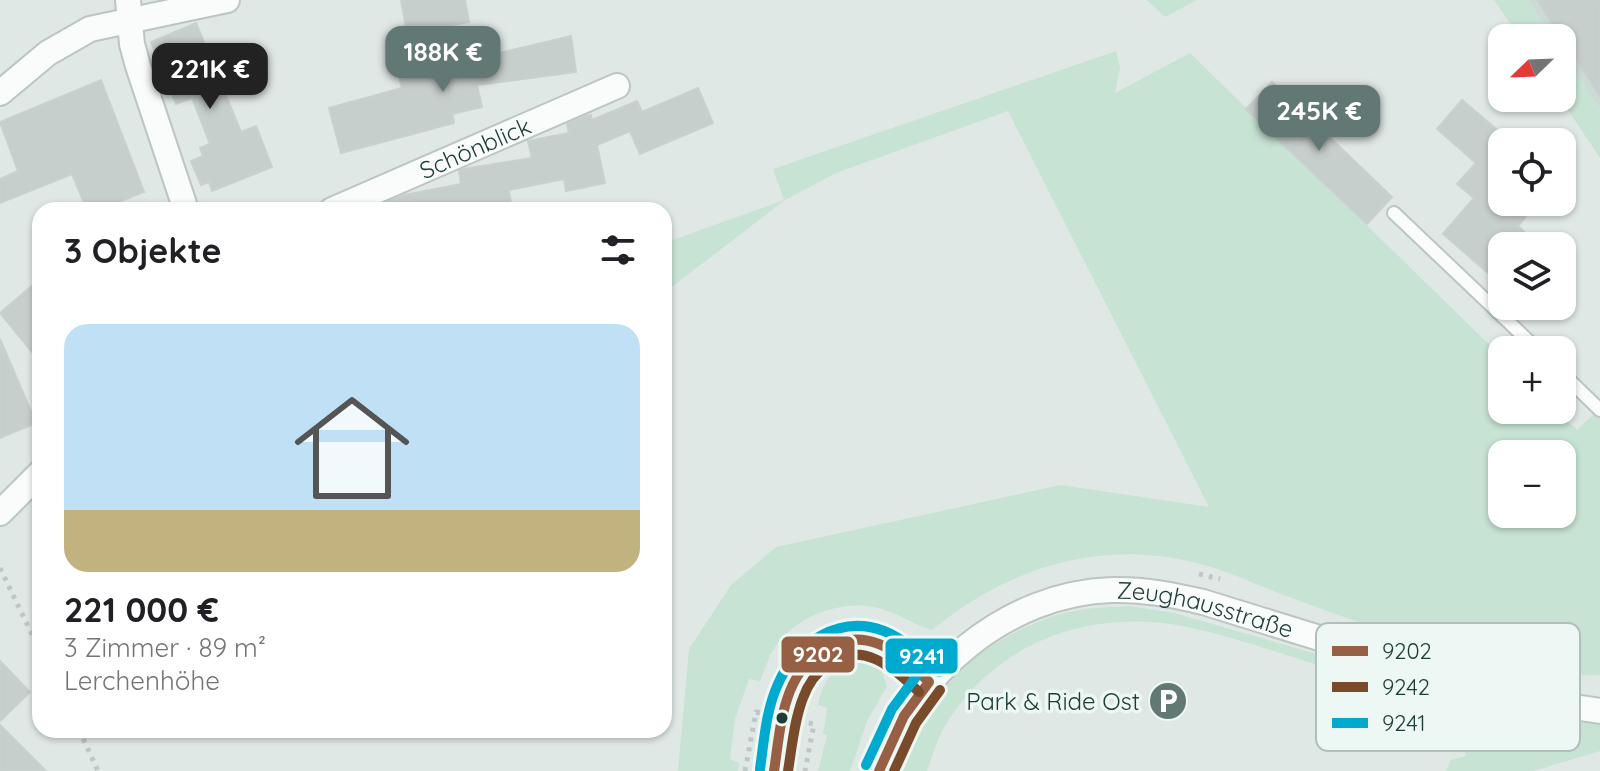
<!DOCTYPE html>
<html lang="de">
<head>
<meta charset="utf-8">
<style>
	body { margin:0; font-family:Quicksand,sans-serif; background:#f2f2f2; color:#202124; height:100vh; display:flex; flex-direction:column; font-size:30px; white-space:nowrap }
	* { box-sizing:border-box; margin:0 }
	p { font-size:26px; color:#757577 }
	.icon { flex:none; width:44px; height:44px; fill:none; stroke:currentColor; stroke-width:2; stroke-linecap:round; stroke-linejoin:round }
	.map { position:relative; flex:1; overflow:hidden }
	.side { position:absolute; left:32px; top:202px; width:640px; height:536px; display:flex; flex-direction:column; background:#fff; border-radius:24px; box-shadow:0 2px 6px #0004 }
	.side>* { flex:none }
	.needle { width:52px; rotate:247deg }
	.fabs { position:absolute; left:1488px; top:24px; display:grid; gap:16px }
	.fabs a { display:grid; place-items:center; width:88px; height:88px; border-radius:16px; background:#fff; box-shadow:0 2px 6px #0004; font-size:40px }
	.price { position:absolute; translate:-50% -68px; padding:0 18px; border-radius:16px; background:#617875; color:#fff; font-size:26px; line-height:52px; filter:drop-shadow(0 2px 4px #0008) }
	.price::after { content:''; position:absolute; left:50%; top:48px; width:24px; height:18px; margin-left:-12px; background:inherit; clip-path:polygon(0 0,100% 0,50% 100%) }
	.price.active { background:#222; color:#fff }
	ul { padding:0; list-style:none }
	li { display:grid; align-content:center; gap:16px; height:424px; padding:0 32px }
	li span { display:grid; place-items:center; height:248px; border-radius:24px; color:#555 }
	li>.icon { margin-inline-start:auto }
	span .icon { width:144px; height:144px; fill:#fffc; stroke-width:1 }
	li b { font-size:34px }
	h2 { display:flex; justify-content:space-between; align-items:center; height:96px; padding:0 32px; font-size:34px }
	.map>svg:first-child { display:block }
</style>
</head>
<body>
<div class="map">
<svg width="1600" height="771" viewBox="0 0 1600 771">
	<rect width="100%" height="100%" fill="#e0e8e6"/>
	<path fill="#cddad6" d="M1528,0H1600V109L1562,52V38H1553Z"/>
	<path fill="#c7e3d4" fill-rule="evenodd" d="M1147,0H1197L1165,17Z
		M1494,0H1528L1553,38H1520Z
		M1116,51L1120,67L1115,93L1190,53L1502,357V410H1556L1577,430L1600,408V675C1492,677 1390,633 1289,597C1261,587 1234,573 1204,565C1106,537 1009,566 932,630C912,624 895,611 874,607C839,600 795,617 775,647C768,657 765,670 760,681L749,679L735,719L730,759L739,763L738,771H678L689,649L731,585L776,547L1061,485L1209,507L1008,111L836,173L785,200L664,293V243L784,200L773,169ZM1502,454H1562V514H1502Z
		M1562,52L1600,109V158L1560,98H1562Z
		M1129,606L1174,613L1411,681L1396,713L1387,715C1371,702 1362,685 1345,673C1293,658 1240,638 1187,627C1090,607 991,643 942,731C936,743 932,758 927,771H892C903,749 912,725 926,705C954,664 1024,620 1074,611C1092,607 1111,607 1129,606Z
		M861,662L881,670L887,686L867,721L850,771H818L827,735L823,734L827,708L818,705C823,680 834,664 861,662Z
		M1456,696L1547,717L1600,723V751L1533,771H1446L1451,760L1466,756L1456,720Z"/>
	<path fill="#c7cfcc" stroke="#c9d1cf" stroke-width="2" d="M401,0H465L469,22L407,33Z
		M1537,0H1600V96L1562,38Z
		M196,23L241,132L256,126L272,167L212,191L209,182L201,185L191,161L203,156L200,148L210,144L192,98L176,104L151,42Z
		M571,36L576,72L477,85L482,107L452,114L454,123L341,153L329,108L402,88L399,77Z
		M101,80L144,192L98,210H87L72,174L0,203V179L18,171L0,122Z
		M1272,82L1392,197L1367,224L1246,109Z
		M698,88L713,123L640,154L630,131L597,145L605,183L566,191L564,179L509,190L512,210H381L380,205L404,195L461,184L459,171L463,169L532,158L528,141L569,133L567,124L586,116L591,115L592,120L637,101L642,112Z
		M1462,100L1502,134V202H1538L1518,226L1524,231L1511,246H1502V256L1488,273L1443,234L1474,198L1457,184L1476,163L1437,129Z
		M40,279V362L0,313Z
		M0,339L36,423L0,438Z
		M0,661L30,692L0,721Z
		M0,725L46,771H0Z"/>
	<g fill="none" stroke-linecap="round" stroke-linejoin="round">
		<g stroke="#bdc5c3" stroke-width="16">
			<path id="service" d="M1394,213L1538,350
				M1562,373L1600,410
				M774,771C778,745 781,716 790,691C804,656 841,628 879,644C898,652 914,668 929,682"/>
		</g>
		<g stroke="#bdc5c3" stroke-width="28">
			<g id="minor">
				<path d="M128,0L132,44L138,66L186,210"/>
				<path d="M0,93L48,53L90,29L227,0"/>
				<path id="s1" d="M332,210L617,86"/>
				<path d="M0,513L40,473"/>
				<path id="s2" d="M879,771C912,674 1007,593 1112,590C1143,589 1173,595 1203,602L1513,698L1600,711"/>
			</g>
		</g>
		<path stroke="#bdc8c6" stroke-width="5" stroke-dasharray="4 6" stroke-linecap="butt" d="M0,568L40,651
			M1199,574L1220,579
			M799,721L814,724L805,771
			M79,730L98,771
			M745,771L756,712L766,714"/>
		<use href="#service" stroke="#fafcfb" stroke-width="12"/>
		<use href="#minor" stroke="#fafcfb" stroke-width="24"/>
		<g stroke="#edf7f4" stroke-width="16">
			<path id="bus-1" d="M774,771C778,745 780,716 790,691C804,656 841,629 879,644C899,652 914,668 929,682
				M879,771L904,716L929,682"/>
		</g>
		<g stroke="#edf7f4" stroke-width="16">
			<path id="bus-2" d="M788,771C792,747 794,721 803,698C808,684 817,672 828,664C863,639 894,669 919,692
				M894,771L916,723L940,690"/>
		</g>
		<g stroke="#edf7f4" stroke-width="16">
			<path id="bus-3" d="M866,765L892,709L918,674
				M760,769C764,741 766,710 778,684C796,643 839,614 884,631C905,639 922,657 939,672"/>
		</g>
		<use href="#bus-1" stroke="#975f44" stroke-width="10"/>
		<use href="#bus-2" stroke="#7a4b2a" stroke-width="10"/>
		<use href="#bus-3" stroke="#00a9ce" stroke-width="10"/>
	</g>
	<defs>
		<g id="parking-disc" transform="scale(2)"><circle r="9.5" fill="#617875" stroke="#edf7f4"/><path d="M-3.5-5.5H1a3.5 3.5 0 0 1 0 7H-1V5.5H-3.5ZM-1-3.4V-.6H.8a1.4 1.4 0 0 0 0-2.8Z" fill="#fff"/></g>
	</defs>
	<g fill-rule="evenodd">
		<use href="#parking-disc" x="1168" y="701"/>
	</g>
	<circle fill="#1d3c38" stroke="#edf7f4" stroke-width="3" cx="782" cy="718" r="7"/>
	<g text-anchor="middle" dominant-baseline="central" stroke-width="7" stroke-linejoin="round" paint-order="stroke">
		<g font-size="24" fill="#1d3c38" stroke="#edf7f4">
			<text stroke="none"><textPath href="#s1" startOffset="156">Schönblick</textPath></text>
			<text stroke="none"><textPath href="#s2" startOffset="408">Zeughausstraße</textPath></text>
		</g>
		<g font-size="24" fill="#1d3c38" stroke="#edf7f4" text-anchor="end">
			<text x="1140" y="701">Park &amp; Ride Ost</text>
		</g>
	</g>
	<rect x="1316" y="623" width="264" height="128" rx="12" fill="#edf7f4" stroke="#afbfbc" stroke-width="2"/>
	<rect x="1332" y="646" width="36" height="10" fill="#975f44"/>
	<rect x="1332" y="682" width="36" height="10" fill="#7a4b2a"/>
	<rect x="1332" y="718" width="36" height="10" fill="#00a9ce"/>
	<g font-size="22" fill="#1d3c38">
		<text x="1382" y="659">9202</text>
		<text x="1382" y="695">9242</text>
		<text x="1382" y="731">9241</text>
	</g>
	<g stroke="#edf7f4" stroke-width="3">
		<rect x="780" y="635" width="76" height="39" rx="8" fill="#975f44"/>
		<rect x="884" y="637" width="75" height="38" rx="8" fill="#00a9ce"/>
	</g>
	<g font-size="22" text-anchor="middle" font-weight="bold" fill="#fff">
		<text x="818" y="662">9202</text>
		<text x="922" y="664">9241</text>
	</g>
</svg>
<div class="fabs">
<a><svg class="needle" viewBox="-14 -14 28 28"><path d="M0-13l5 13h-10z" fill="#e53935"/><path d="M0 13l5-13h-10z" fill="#757577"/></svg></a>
<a><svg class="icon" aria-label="locate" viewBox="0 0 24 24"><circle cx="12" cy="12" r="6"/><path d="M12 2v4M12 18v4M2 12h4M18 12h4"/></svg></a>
<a><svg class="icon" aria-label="layers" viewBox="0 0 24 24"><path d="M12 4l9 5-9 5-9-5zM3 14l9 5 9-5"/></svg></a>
<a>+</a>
<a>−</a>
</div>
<b class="price" style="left:443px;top:94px">188K €</b>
<b class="price active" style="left:210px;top:111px">221K €</b>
<b class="price" style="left:1319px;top:153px">245K €</b>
<section class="side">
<h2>3 Objekte<svg class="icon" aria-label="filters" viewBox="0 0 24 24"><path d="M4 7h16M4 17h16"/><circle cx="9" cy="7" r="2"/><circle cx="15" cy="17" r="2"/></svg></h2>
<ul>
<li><span style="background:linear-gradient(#bfe0f5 75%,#c2b280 0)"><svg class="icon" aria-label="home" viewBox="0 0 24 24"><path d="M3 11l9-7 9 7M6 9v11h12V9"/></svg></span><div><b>221 000 €</b><p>3 Zimmer · 89 m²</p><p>Lerchenhöhe</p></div></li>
</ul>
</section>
</div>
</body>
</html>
